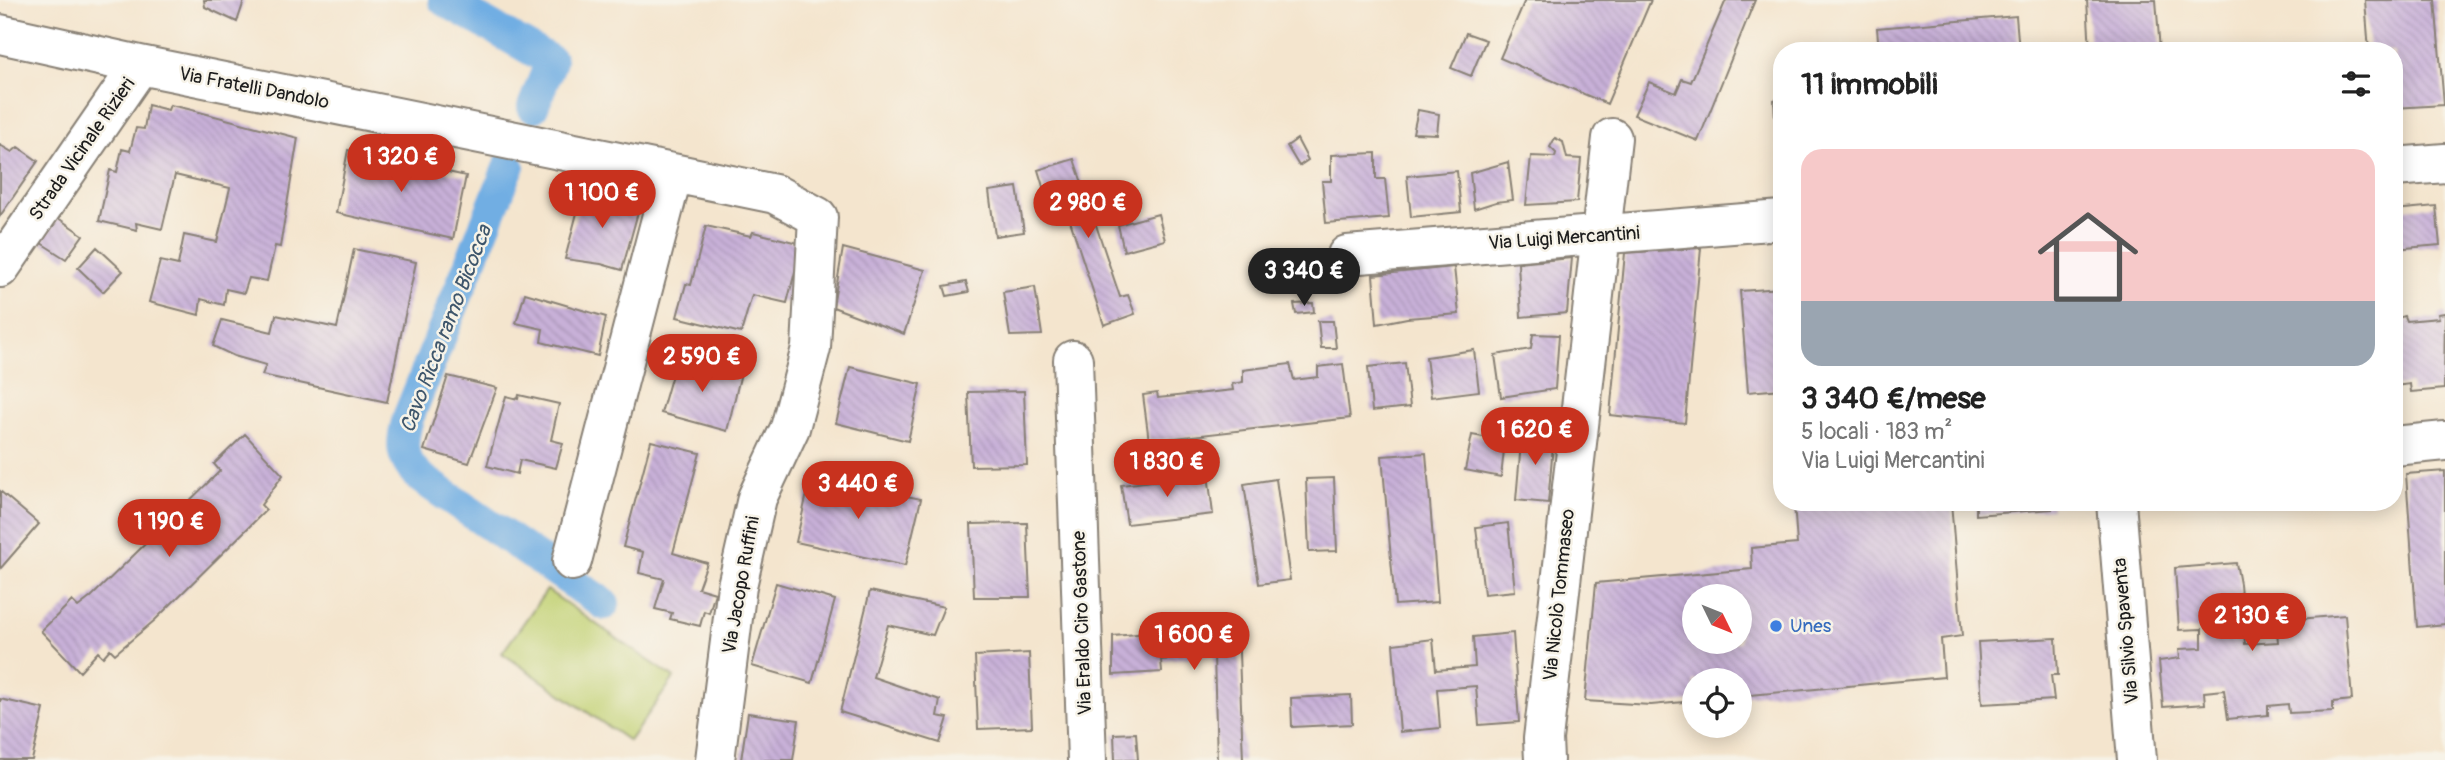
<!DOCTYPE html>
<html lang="it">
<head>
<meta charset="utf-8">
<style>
	body { margin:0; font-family:Pangolin,sans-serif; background:#f6f6f6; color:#222; height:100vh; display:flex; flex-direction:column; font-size:26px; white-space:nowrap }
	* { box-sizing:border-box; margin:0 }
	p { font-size:23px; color:#767676 }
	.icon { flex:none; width:38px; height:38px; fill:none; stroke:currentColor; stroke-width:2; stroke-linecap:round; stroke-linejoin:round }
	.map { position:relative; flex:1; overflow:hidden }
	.panel { position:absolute; left:1773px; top:42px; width:630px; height:469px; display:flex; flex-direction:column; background:#fff; border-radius:28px; box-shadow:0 4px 18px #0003 }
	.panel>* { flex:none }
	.needle { width:46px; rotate:133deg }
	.tools { position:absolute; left:1682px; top:584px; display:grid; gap:14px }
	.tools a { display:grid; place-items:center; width:70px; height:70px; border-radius:50%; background:#fff; box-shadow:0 4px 18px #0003; font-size:35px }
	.price { position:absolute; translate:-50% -60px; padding:0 16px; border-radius:24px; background:#c8321e; color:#fff; font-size:23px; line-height:46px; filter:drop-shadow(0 2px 4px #0008) }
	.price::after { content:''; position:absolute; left:50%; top:42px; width:21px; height:16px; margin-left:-10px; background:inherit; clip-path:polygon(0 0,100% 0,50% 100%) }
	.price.on { background:#222; color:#fff }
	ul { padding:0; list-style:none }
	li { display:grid; align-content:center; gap:14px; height:371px; padding:0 28px }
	li span { display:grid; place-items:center; height:217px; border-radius:21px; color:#555 }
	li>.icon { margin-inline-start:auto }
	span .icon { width:126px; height:126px; fill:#fffc; stroke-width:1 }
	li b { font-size:30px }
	h2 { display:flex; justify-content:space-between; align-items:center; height:84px; padding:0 28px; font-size:30px }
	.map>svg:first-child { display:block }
</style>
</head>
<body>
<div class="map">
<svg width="2445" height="760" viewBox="0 0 2445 760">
	<defs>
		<pattern id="building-back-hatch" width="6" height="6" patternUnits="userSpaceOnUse" patternTransform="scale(1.75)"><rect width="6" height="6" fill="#c8b0d8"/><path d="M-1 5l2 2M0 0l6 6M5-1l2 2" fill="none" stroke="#ab97b9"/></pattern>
	</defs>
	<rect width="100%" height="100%" fill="#f7f3e8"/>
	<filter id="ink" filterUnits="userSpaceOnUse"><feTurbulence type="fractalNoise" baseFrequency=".0143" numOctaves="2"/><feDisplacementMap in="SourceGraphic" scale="14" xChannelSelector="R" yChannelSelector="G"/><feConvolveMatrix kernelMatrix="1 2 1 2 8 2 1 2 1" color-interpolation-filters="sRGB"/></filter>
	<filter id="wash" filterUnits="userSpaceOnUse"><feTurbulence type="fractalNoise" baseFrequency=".00686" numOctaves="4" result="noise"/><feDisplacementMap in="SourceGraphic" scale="28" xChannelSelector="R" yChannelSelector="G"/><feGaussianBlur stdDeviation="1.57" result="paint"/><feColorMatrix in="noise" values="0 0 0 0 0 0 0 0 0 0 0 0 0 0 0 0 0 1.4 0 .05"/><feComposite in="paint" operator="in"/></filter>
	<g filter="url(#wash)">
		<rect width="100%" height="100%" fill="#f4e5ce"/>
		<path fill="#c2d274" stroke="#6f7748" stroke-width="2" d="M547,590L674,678L629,741L502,653Z"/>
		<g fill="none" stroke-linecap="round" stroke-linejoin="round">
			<path stroke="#71aee3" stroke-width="32" d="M444,0L551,61L533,107
				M509,166L408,418C401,444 399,458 421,478L604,604"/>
		</g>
		<g id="blocks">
			<path fill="url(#building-back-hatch)" fill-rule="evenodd" d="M204,0H242L244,1L237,22L205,7Z
				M1525,0H1651L1607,104L1500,58Z
				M1726,0H1755L1698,141L1634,115L1649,82L1676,93L1682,79L1691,82Z
				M2087,0H2156L2160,51H2090Z
				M2365,0H2435L2444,105L2394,108V51H2369Z
				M2016,16L2019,51H1879L1877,28Z
				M1466,33L1486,40L1471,76L1451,68Z
				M1782,99V136H1776L1774,100Z
				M148,105L168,110L170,105L188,109L298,138L280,247L275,246L267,281L249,278L244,293L226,289L224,305L201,299L199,315L149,302L160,261L178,265L184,235L217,242L230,188L175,175L162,229L136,223L137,230L99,221L110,170L117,172L122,149L130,151L136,128L144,129Z
				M1418,110L1439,114L1437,134L1413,133Z
				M1555,138L1563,142L1567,158L1581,159L1577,202L1526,205L1531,156L1555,157L1556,153L1550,147Z
				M1297,139L1308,160L1299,166L1287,146Z
				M0,145L12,152L18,147L38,161L0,216Z
				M348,150L466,176L453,239L336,213Z
				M1376,153V179H1385L1389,218L1326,223L1322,181H1331V155Z
				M1074,159L1120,297L1128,295L1135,314L1104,325L1060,190L1045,193L1038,170Z
				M1508,162L1513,200L1496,202L1474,209L1470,173Z
				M1457,171L1461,212L1411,217L1407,176Z
				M1017,187L1024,232L995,236L989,191Z
				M583,190L640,205L622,270L601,264L565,259Z
				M2436,206L2440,245L2394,249V210Z
				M1158,214L1165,240L1124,251L1118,225Z
				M58,218L83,235L66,259L41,243Z
				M706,226L751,236L753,232L802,244L787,303L752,295L741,333L677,317L686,284L691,285Z
				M97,247L123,271L103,292L78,268Z
				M843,248L925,270L904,334L833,307Z
				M1701,248L1685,423L1610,415L1625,253Z
				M354,249L416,262L387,402L262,375L266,365L234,356L213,346L222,320L272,332L276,315L337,328Z
				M1572,258L1567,313L1521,317L1518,263Z
				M1454,267L1459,314L1407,318L1377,324L1373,275Z
				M966,282L969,292L947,296L944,286Z
				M1035,287L1042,335L1010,336L1003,292Z
				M1782,288V389L1748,392L1740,291Z
				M525,293L606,317L598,356L541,342L543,329L516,323Z
				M1313,303L1314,312L1296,314L1294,304Z
				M2445,313L2444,389L2411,392L2410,384L2394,386V319L2404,316L2406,321L2439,318L2438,314Z
				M1318,321H1333L1336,348H1321Z
				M1533,334L1559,335L1555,389L1501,397L1495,355L1531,349Z
				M1474,350L1479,391L1431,397L1426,357Z
				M677,357L741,373L727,431L661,413Z
				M1405,363L1410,407L1372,411L1368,367Z
				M1290,364L1294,380L1318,377V367L1343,364L1350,418L1149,441L1143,395L1157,393L1158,398L1233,390L1232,384L1243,382V370Z
				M850,367L921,384L908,441L836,423Z
				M448,376L497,388L469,463L424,450Z
				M1024,391L1027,465L971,466L968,392Z
				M519,395L559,404L551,440L563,443L556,468L520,460L517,474L487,466L506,396L518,399Z
				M1522,431L1554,433L1548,503L1516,500Z
				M245,434L283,475L261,505L266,510L155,620L115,654L110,649L103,657L98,652L80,672L41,631L72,601L78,607L91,597L220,471L214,464Z
				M1472,435L1505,441L1501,477L1465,470Z
				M651,441L700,453L673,553L707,563L698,588L715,593L709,613L704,611L700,626L670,619L672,613L655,609L664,579L639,573L643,552L623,547Z
				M1426,453L1438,602L1395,605L1382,456Z
				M2445,471V624L2417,627L2406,474Z
				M1208,474L1213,514L1127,524L1121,485Z
				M811,476L921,499L905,566L796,542Z
				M1334,478L1337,551L1309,552L1306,479Z
				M1276,479L1290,580L1259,584L1244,484Z
				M0,491L39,524L0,569Z
				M1794,502H1951L1962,636L1941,639L1944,677L1740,696V681H1694V701L1651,705L1585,701L1596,583L1752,569L1751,548L1797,544ZM1694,597H1740V642H1694Z
				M1976,502H2051L2052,509L1976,515Z
				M1027,523L1030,597H974L971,524Z
				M1508,523L1515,591L1484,594L1476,527Z
				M2236,563L2240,584L2245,644L2278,642L2276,621L2345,615L2352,700L2333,702V711L2289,713L2288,704L2268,706V715L2228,719L2224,690L2204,692L2205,704L2163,707L2159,661L2180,658L2179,649L2202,648V629L2179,630L2175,568Z
				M776,583L835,600L812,683L752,666Z
				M870,591L944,607L933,635L888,625L873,677L940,700L937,716L948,718L940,743L840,712Z
				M1238,626L1243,760H1217L1214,655L1161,660L1162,672L1113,675V636Z
				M1513,633L1519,722L1479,725L1476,686L1437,689L1440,728L1400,732L1393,644L1433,639L1436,670L1475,667L1473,637Z
				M2056,638L2058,675H2051L2054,700L1982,704L1978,642Z
				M1029,653L1032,727L978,729L975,656Z
				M1351,695L1352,724L1292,727L1291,698Z
				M0,699L44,709L32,760H0Z
				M748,713L799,720L793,760H741Z
				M1136,733L1138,760H1115L1114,734Z"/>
		</g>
	</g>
	<g filter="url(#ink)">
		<use href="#blocks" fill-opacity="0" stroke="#888075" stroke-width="2"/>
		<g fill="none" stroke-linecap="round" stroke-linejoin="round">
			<g stroke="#888075" stroke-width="42">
				<path id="minor" d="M0,34L140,65L673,173
					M2394,167L2445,163
					M1347,255L1782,220
					M0,268L140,65
					M1073,360L1087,760
					M2394,446L2445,441
					M2116,502L2137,760
					M572,561L673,173L775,194L818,217L811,348L790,428L757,498L737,586L715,760
					M1544,760L1543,739L1612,138"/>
			</g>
			<use href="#minor" stroke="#fff" stroke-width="38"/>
		</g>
	</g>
	<circle fill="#3f7fe0" stroke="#f7f3e8" stroke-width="2.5" cx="1776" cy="626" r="7"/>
	<g text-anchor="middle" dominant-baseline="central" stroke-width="5" stroke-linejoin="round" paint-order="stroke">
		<g font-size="19" fill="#1c1c1c" stroke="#f7f3e8">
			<text transform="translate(254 88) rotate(11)">Via Fratelli Dandolo</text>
			<text transform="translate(82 149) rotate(-55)">Strada Vicinale Rizieri</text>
			<text transform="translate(1564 238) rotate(-4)">Via Luigi Mercantini</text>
			<text transform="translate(741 585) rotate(-80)">Via Jacopo Ruffini</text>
			<text transform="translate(1559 595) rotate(-84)">Via Nicolò Tommaseo</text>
			<text transform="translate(1082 623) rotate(-92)">Via Eraldo Ciro Gastone</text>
			<text transform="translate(2126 631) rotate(-95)">Via Silvio Spaventa</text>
		</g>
		<g font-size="19" fill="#366cbe" stroke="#f7f3e8" text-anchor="start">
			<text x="1790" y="626">Unes</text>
		</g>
		<g font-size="21" font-style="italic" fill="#3e566c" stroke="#f7f3e8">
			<text transform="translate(446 329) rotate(-69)">Cavo Ricca ramo Bicocca</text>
		</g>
	</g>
</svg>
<div class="tools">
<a><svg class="needle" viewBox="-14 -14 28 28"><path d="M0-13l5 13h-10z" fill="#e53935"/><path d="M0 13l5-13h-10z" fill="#767676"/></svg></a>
<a><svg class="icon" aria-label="locate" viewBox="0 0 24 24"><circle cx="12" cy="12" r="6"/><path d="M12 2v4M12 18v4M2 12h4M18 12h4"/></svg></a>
</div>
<b class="price" style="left:401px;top:194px">1 320 €</b>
<b class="price" style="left:602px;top:230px">1 100 €</b>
<b class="price" style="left:1088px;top:240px">2 980 €</b>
<b class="price on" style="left:1304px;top:308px">3 340 €</b>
<b class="price" style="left:702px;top:394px">2 590 €</b>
<b class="price" style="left:1535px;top:467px">1 620 €</b>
<b class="price" style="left:1167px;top:499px">1 830 €</b>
<b class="price" style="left:858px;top:521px">3 440 €</b>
<b class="price" style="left:169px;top:559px">1 190 €</b>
<b class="price" style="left:2252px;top:653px">2 130 €</b>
<b class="price" style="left:1194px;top:672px">1 600 €</b>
<section class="panel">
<h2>11 immobili<svg class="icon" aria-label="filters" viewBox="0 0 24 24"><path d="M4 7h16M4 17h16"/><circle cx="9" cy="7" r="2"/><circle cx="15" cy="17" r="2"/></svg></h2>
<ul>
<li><span style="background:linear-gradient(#f6c9c9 70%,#9aa5b1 0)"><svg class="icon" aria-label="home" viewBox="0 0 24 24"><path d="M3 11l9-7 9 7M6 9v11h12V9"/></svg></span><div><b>3 340 €/mese</b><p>5 locali · 183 m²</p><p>Via Luigi Mercantini</p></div></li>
</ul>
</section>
</div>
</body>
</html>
